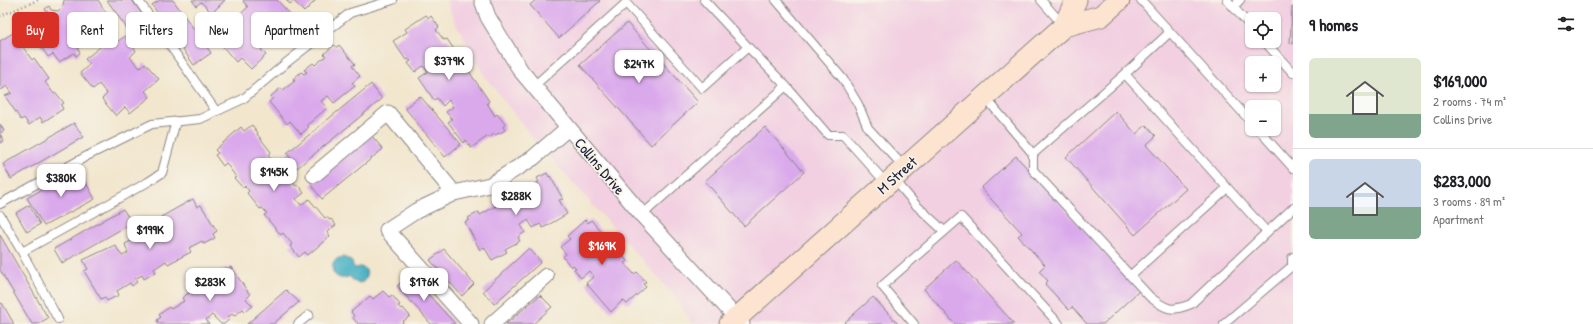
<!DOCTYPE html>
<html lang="en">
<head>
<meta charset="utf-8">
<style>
	body { margin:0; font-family:"Patrick Hand",sans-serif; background:#f2f2f2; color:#202124; height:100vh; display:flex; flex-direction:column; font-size:15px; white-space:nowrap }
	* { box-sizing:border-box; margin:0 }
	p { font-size:13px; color:#757577 }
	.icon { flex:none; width:22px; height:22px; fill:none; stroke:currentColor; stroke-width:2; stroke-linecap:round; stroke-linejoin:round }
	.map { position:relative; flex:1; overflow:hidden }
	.sheet { display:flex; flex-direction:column; background:#fff; width:300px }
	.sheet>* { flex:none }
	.guide { position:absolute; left:12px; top:12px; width:380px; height:36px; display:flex; gap:8px }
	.fabs { position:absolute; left:1245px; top:12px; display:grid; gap:8px }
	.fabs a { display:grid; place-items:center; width:36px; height:36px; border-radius:6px; background:#fff; box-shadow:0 1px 3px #0004; font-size:20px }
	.price { position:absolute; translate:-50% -34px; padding:0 9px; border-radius:8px; background:#fff; color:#222; font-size:13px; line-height:26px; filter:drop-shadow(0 1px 2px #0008) }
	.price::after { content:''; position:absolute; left:50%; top:24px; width:12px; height:9px; margin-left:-6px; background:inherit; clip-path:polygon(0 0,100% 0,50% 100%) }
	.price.current { background:#d93025; color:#fff }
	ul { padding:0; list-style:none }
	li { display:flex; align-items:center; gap:12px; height:100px; padding:0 16px }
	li+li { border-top:1px solid #e0e0e0 }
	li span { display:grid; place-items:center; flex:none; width:112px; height:80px; border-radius:6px; color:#555 }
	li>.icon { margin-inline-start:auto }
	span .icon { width:48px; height:48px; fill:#fffc; stroke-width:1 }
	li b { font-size:17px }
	h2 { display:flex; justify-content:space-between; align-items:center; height:48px; padding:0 16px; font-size:17px }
	.tag { padding:0 14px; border-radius:6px; background:#fff; box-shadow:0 1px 3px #0004; font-size:14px; line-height:36px }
	.tag.current { background:#d93025; color:#fff }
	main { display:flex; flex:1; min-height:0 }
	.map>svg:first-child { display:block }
</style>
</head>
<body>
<main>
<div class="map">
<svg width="1293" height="324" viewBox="0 0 1293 324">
	<rect width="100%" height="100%" fill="#f7f3e8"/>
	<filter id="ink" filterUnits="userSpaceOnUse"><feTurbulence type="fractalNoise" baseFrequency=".025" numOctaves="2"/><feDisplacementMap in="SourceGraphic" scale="8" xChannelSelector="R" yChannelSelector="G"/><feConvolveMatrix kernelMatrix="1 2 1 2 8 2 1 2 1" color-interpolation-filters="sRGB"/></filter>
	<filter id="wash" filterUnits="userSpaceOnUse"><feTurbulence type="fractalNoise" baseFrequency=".012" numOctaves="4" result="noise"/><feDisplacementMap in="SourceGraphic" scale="16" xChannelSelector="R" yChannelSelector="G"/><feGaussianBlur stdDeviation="0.9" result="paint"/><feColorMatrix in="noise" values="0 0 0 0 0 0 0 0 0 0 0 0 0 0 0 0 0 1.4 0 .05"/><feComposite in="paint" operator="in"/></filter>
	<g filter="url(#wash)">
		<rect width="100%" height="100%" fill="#f2e6cd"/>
		<path fill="#f2cfe1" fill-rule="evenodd" d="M446,0H1293V324H693L675,297L532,137L484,75L453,18ZM1252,19H1274V41H1252ZM1252,63H1274V85H1252ZM1252,107H1274V129H1252Z"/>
		<path fill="#45b0c3" stroke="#34697f" d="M344,257L352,262L354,268L361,267L366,270L367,276L363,282C357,284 353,282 350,276C332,286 324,258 344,257Z"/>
		<g id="blocks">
			<path fill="#daa9ec" d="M64,0H98L109,18L104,21L109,29L95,38L97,41L93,45L90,41H84L78,45V49L80,53L76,56L74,53L59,62L53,54L48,57L32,33L38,30L33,22L47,13L45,9L49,6L51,10L58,11L63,6Z
				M107,0H132L154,31L137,43Z
				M160,0H173L211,53L194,65L152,5Z
				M192,0H225L212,13L201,2L196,6Z
				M244,0H277L291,15L287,20L295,30L280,43L275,37L261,50L266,55L251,69L240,58L236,62L218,41L223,37L214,28L229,13L235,19L248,7L243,1Z
				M286,0H316L304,12L294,1L290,4Z
				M536,0H599L600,1L559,38L530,5Z
				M1292,7H1293V44L1290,43Z
				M426,15L429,18L431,16L439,27L436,30L444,40L447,39L489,101L487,103L495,116L497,114L505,124L503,127L505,130L499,134L498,133L496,135L494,134L489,138L488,136L471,148L466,140L464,143L448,122L452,119L446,112L453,107L449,100L443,106L437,98L434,100L419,78L428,72L423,66L415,72L408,63L411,61L408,59L406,60L393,41L407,32L405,29Z
				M627,23L698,102L651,145L580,65Z
				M13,33L32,60L34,58L49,79L45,82L54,94L56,93L64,103L61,105L63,109L43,122L40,117L29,125L24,118L21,120L5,96L12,93L7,86L1,90L0,88V41Z
				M125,36L136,51L130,57L140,68L145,63L159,79L145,91L150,97L130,113L125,107L116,116L102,99L107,94L99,84L93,89L80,73L90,64L85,59L109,40L113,45Z
				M334,45L337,47L339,45L355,64L352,66L360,76L352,83L355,86L334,103L328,96L321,101L327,108L307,125L309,127L301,134L290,121L287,124L269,102L273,98L271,96L281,88L283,90L295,81L293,79L301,72L304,74L307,72L304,70L313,63L315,65L326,56L324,54Z
				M371,84L382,99L297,168L287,153Z
				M420,96L461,144L445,157L405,108Z
				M1116,111L1136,134L1146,125L1156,136L1146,145L1186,189L1135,235L1066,157Z
				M74,123L83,137L11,179L3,164Z
				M0,124L4,131L0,133Z
				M252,125L258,133L257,134L271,152L268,156L274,162L267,167L272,173L279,169L283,174L287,171L295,181L293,183L296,186L298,185L304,193L296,199L301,205L309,199L325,218L326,217L330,220L331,219L336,225L327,232L330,236L308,255L305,252L299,257L290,246L292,244L283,233L281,235L264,215L267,213L262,208L260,209L247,193L249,191L245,186L243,188L234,178L236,177L226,163L223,166L215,155L218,153L215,150L241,127L244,131Z
				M765,127L804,172L744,226L705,181Z
				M0,134L4,141L0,143Z
				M371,135L383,149L322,199L311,185Z
				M1016,156L1139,291L1103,324H1087L1072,307L1069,310L1045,284L1048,281L1039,271L1045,265L1018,236L1022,233L981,188Z
				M78,169L95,199L44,226L27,198Z
				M547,173L549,177L550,176L563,199L559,200L567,214L543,228L540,224L533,228L528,220L521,225L525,232L518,237L520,241L505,249L507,252L492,260L484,247L480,250L465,222L469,220L468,218L479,212L480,215L496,206L494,204L506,196L507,199L517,194L514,191L524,186L526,189L539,182L537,178Z
				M193,199L197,207L201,205L217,231L213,234L215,238L204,244L202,241L189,248L191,252L168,264L166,261L154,269L156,272L144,279L142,275L135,279L137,282L132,286L130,283L117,291L119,295L107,301L105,297L101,299L84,271L88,269L83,260L115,245L122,256L128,253L125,244L133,240L131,236L155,222L159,231L166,227L161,217Z
				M29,205L40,224L27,232L16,213Z
				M123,209L132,223L62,263L54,249Z
				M585,220L588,223L591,220L603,234L600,236L607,244L610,241L627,261L624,263L634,274L637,272L646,282L643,284L646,287L627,304L623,300L611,312L586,283L594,277L589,271L581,278L574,269L576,268L573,265L571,267L563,257L566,254L560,247L570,239L567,236Z
				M0,235L48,318L38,324H32L0,270Z
				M529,248L541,262L494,304L483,291Z
				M444,249L474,284L462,296L430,260Z
				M956,260L1010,319L1014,324H955L924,289Z
				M231,267L250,295L246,299L253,306L245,311L243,309L234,316L232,314L228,317L230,319L224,324H221L212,315L206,320L209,324H159L157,320L161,317L159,315L169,307L171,309L184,301L182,298L190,292L192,294L196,292L194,290L202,284L204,286L217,277L216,275L226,268L228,269Z
				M410,274L455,324H431L397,286Z
				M286,290L299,302L273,324H247Z
				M383,291L389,297L392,295L400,305L398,306L401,309L403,308L410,316L402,322L404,324H358L353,318L354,316L351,312L370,296L373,299Z
				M540,295L552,307L533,324H506Z
				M873,297L898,324H843Z
				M2,303L14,324H0V304Z"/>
		</g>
	</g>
	<g filter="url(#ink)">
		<use href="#blocks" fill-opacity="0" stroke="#8a8484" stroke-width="1"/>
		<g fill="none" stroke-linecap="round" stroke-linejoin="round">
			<g stroke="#8a8484" stroke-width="10">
				<path id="lane" d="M138,0L216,111
					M704,0L748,47
					M776,0L843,79L858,104L868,128L905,168
					M1041,0L1063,25
					M1227,0L1252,28
					M1233,7L1240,0
					M1170,32L1252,123
					M1264,41L1293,73
					M1125,74L1267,232L1293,208
					M534,86L626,3L702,88L748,47L786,86L828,135H843L887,184
					M985,97L1033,154L1125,74L1170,32L1141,0
					M1258,129L1293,168
					M1033,154V170L1150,297C1167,310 1171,312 1191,304L1267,232
					M894,179L916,205L944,231
					M0,204L87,156L152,124L200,119L243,99L286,63L350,13L393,0
					M0,215L22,252L148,182L162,173L176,121
					M642,215L786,86
					M22,252L58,319
					M1131,275L1227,188
					M298,324L309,315
					M914,324L882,286L961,217L1059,324
					M1224,324L1292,266V258L1293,257"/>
			</g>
			<g stroke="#8a8484" stroke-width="17">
				<path id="street" d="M482,0L488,17L521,71L642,215L742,324
					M314,175L388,113L454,193
					M471,324L387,230L416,211L454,193L490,185L533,158L568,128
					M492,324L546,276"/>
			</g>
			<g stroke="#8a8484" stroke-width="23">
				<path id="secondary" d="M1064,26L1101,16L1119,0
					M730,324L1064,26L1076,0"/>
			</g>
			<path stroke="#8a8484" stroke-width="2.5" stroke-dasharray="1 3" stroke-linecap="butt" d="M0,16L38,0"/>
			<use href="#lane" stroke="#fff" stroke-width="8"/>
			<use href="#street" stroke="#fff" stroke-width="15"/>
			<use href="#secondary" stroke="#fde4d0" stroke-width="21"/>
		</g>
	</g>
	<g text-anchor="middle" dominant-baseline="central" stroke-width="3.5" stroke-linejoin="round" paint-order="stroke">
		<g font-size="15" fill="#22223b" stroke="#f7f3e8">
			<text transform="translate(600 166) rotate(50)">Collins Drive</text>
			<text transform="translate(897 175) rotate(-42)">M Street</text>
		</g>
	</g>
</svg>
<div class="fabs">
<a><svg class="icon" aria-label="locate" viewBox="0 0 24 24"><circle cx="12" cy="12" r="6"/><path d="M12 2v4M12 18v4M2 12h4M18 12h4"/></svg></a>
<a>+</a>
<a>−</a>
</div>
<b class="price" style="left:449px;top:81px">$379K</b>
<b class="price" style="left:639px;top:84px">$247K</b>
<b class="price" style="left:274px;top:192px">$145K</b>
<b class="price" style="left:61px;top:198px">$380K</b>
<b class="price" style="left:516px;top:216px">$288K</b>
<b class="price" style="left:150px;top:250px">$199K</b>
<b class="price current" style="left:602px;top:266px">$169K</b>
<b class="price" style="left:210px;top:302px">$283K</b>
<b class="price" style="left:424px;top:302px">$176K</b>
<div class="guide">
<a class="tag current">Buy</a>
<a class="tag">Rent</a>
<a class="tag">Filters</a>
<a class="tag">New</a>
<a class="tag">Apartment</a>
</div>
</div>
<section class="sheet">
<h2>9 homes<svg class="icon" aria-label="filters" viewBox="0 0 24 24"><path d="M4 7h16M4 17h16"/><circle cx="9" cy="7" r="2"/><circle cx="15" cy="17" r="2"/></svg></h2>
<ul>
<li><span style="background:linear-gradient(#dfe7d0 70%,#7fa58c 0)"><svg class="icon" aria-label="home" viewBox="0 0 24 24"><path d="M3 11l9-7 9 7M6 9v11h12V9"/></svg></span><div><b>$169,000</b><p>2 rooms · 74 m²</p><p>Collins Drive</p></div></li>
<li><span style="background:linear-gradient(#c9d6e8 60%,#7fa58c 0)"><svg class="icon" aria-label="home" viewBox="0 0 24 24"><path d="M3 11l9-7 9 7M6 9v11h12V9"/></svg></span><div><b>$283,000</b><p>3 rooms · 89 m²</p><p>Apartment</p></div></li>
</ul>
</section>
</main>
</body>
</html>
